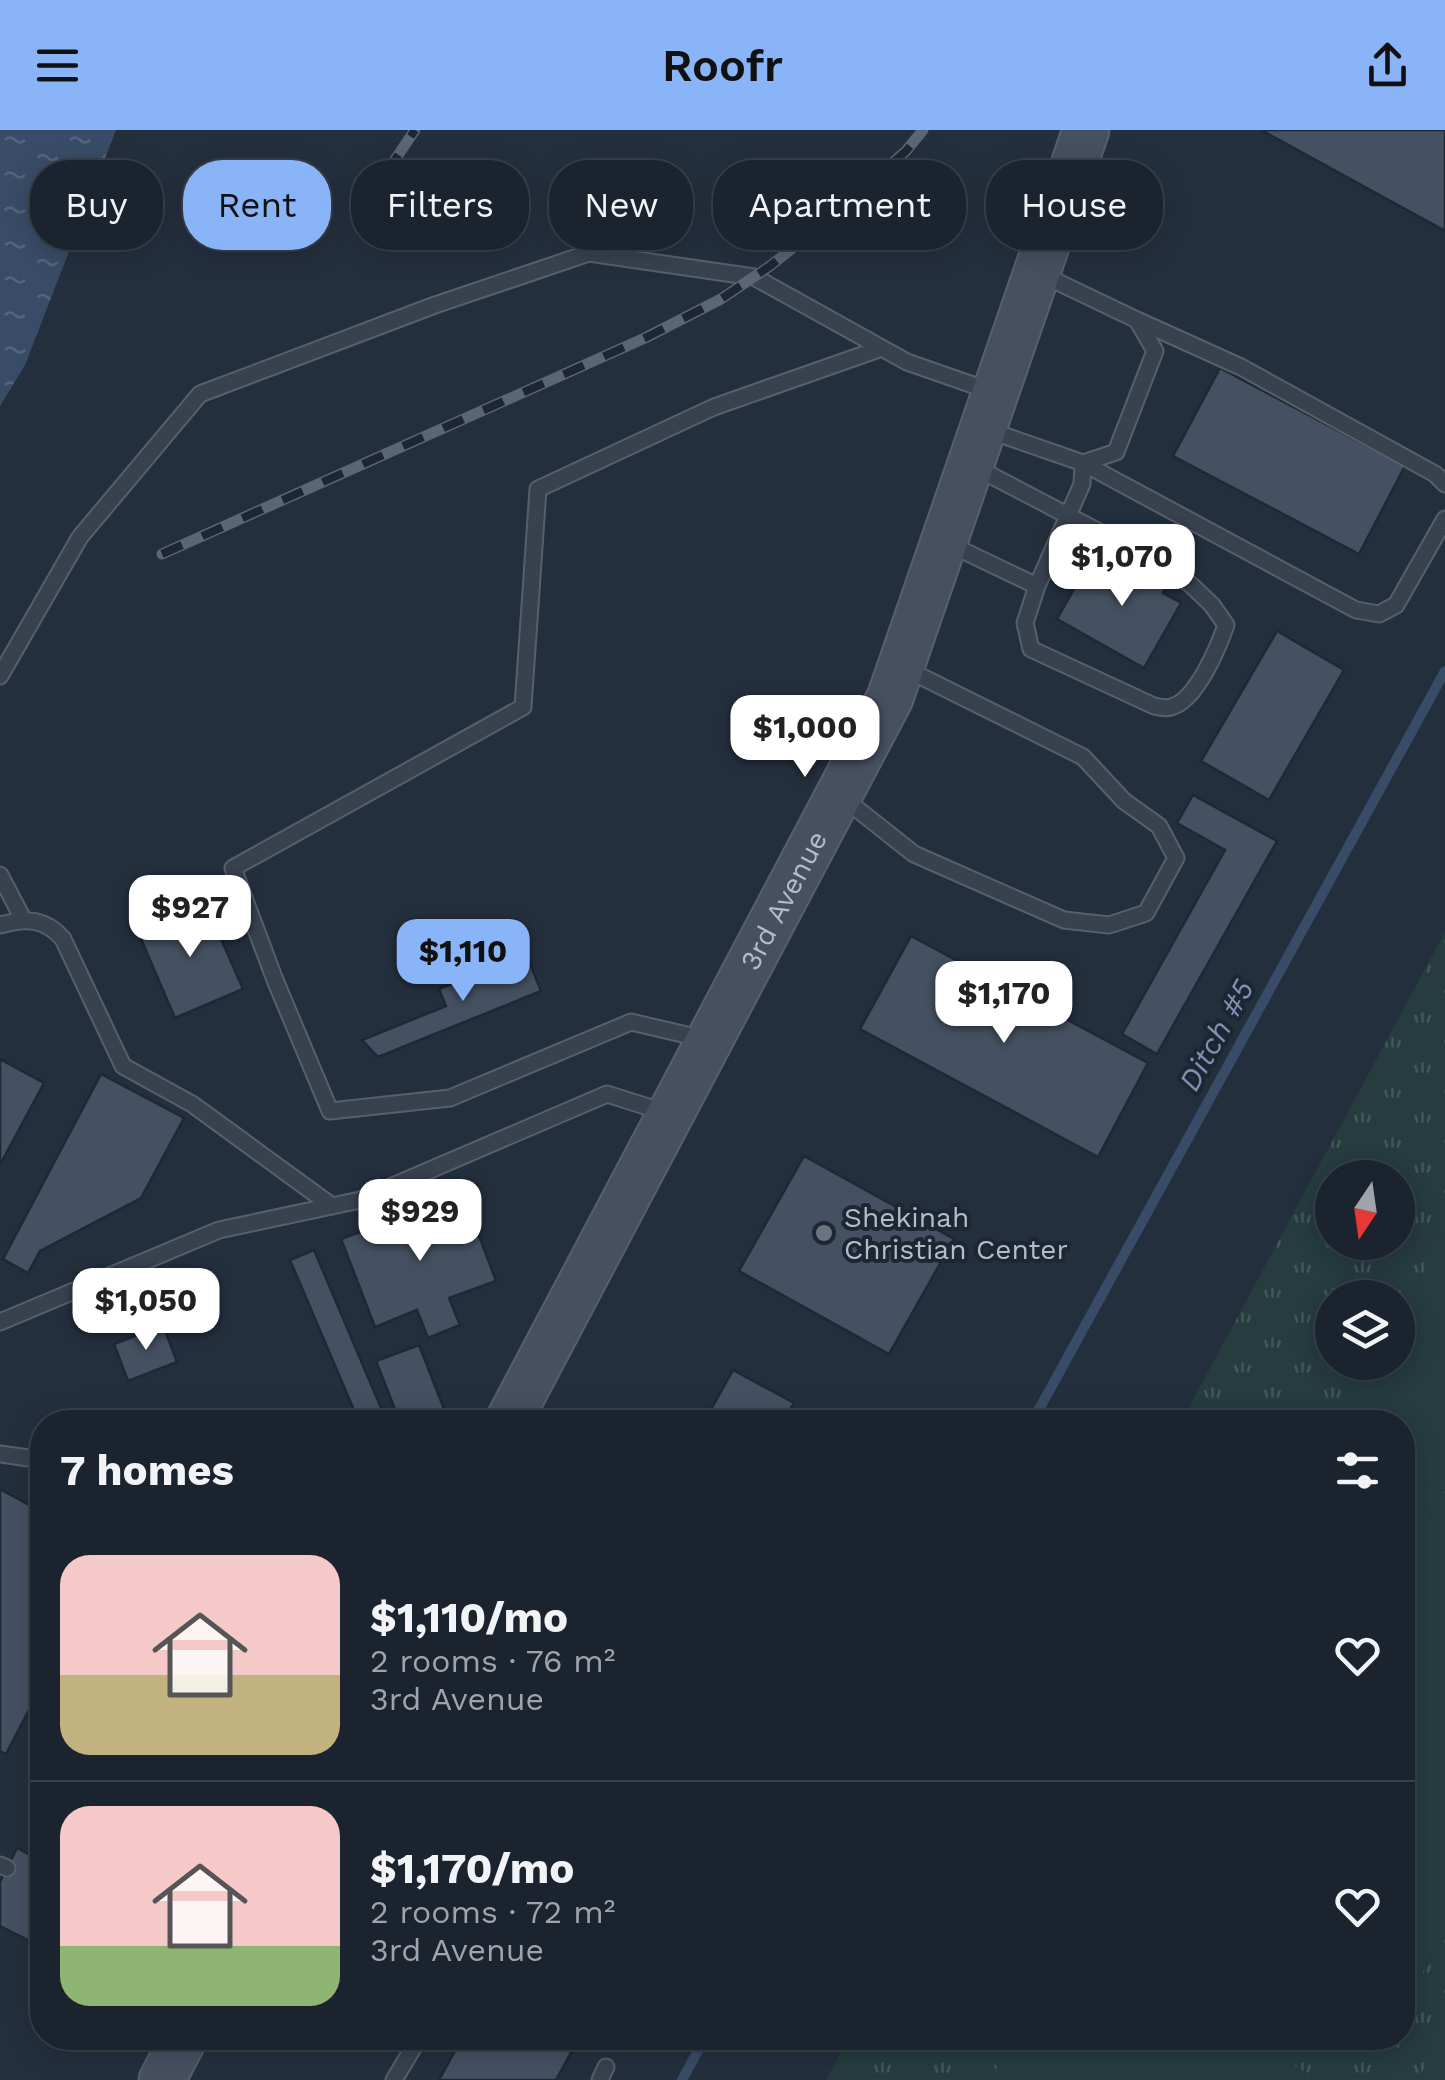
<!DOCTYPE html>
<html lang="en">
<head>
<meta charset="utf-8">
<style>
	body { margin:0; font-family:"Work Sans",sans-serif; background:#242b36; color:#f1f3f6; height:100vh; display:flex; flex-direction:column; font-size:38px; white-space:nowrap }
	* { box-sizing:border-box; margin:0 }
	p { font-size:32px; color:#a0a4aa }
	.icon { flex:none; width:55px; height:55px; fill:none; stroke:currentColor; stroke-width:2; stroke-linecap:round; stroke-linejoin:round }
	.map { position:relative; flex:1; overflow:hidden }
	.panel { position:absolute; left:30px; top:1280px; width:1385px; height:640px; display:flex; flex-direction:column; background:#1b232e; border-radius:40px; box-shadow:0 5px 25px #0003,0 0 0 2px #39404a }
	.panel>* { flex:none }
	.banner { position:absolute; left:30px; top:30px; width:1385px; height:90px; display:flex; gap:20px }
	.needle { width:65px; rotate:193deg }
	.tools { position:absolute; left:1315px; top:1030px; display:grid; gap:20px }
	.tools a { display:grid; place-items:center; width:100px; height:100px; border-radius:50%; background:#1b232e; box-shadow:0 5px 25px #0003,0 0 0 2px #39404a; font-size:50px }
	.price { position:absolute; translate:-50% -85px; padding:0 22px; border-radius:20px; background:#fff; color:#222; font-size:32px; line-height:65px; filter:drop-shadow(0 2px 5px #0008) }
	.price::after { content:''; position:absolute; left:50%; top:60px; width:30px; height:22px; margin-left:-15px; background:inherit; clip-path:polygon(0 0,100% 0,50% 100%) }
	.price.on { background:#8ab4f8; color:#111 }
	ul { padding:0; list-style:none }
	li { display:flex; align-items:center; gap:30px; height:250px; padding:0 30px }
	li+li { border-top:2px solid #39404a }
	li span { display:grid; place-items:center; flex:none; width:280px; height:200px; border-radius:30px; color:#555 }
	li>.icon { margin-inline-start:auto }
	span .icon { width:120px; height:120px; fill:#fffc; stroke-width:1 }
	li b { font-size:42px }
	h2 { display:flex; justify-content:space-between; align-items:center; height:120px; padding:0 30px; font-size:42px }
	.pill { padding:0 35px; border-radius:40px; background:#1b232e; box-shadow:0 5px 25px #0003,0 0 0 2px #39404a; font-size:35px; line-height:90px }
	.pill.on { background:#8ab4f8; color:#111 }
	header { display:flex; justify-content:space-between; align-items:center; height:130px; padding:0 30px; background:#8ab4f8; color:#111; font-size:45px; font-weight:600 }
	.map>svg:first-child { display:block }
</style>
</head>
<body>
<header><svg class="icon" aria-label="menu" viewBox="0 0 24 24"><path d="M4 6h16M4 12h16M4 18h16"/></svg>Roofr<svg class="icon" aria-label="share" viewBox="0 0 24 24"><path d="M12 15V3M7 8l5-5 5 5M5 13v7h14v-7"/></svg></header>
<div class="map">
<svg width="1445" height="1950" viewBox="0 0 1445 1950">
	<defs>
		<pattern id="grass-tufts" width="24" height="20" patternUnits="userSpaceOnUse" patternTransform="scale(2.5)"><rect width="24" height="20" fill="#263c3f"/><path d="M3 7l-1-3M5 7V3M7 7l1-3M15 17l-1-3M17 17v-4M19 17l1-3" fill="none" stroke="#435659"/></pattern>
		<pattern id="water-ripples" width="26" height="14" patternUnits="userSpaceOnUse" patternTransform="scale(2.5)"><rect width="26" height="14" fill="#394c67"/><path d="M2 4q2-2 4 0t4 0M15 11q2-2 4 0t4 0" fill="none" stroke="#53647b"/></pattern>
	</defs>
	<rect width="100%" height="100%" fill="#242f3e"/>
	<path fill="url(#grass-tufts)" fill-rule="evenodd" d="M1445,802V1950H826L849,1908H1402V1292H1181ZM1332,1048H1398V1112H1332ZM1332,1168H1398V1232H1332Z"/>
	<path fill="#263c3f" d="M1445,1102V1362L1403,1338L1402,1292H1341L1374,1233L1398,1232V1189Z
		M1403,1368L1445,1391V1800L1403,1878Z
		M1445,1900V1950H1427L1420,1946Z
		M1013,1908H1243L1321,1950H990Z
		M1329,1908H1386L1373,1932Z"/>
	<path fill="url(#water-ripples)" d="M0,0H116L25,235L0,276Z"/>
	<g fill="none" stroke-linecap="round" stroke-linejoin="round">
		<path stroke="#394c67" stroke-width="10" d="M1032,1292L1445,541
			M682,1950L705,1908"/>
	</g>
	<path fill="#455162" stroke="#1f2835" stroke-width="2.5" d="M1261,0H1445V101Z
		M1220,238L1405,336L1359,424L1173,326Z
		M1129,426L1170,449L1163,463L1181,473L1144,538L1057,489L1090,431L1118,446Z
		M1277,501L1344,540L1269,670L1201,631Z
		M1193,665L1277,711L1157,924L1122,904L1225,720L1177,693Z
		M205,772L243,859L175,888L138,802Z
		M911,806L1148,933L1098,1027L860,899Z
		M526,824L541,861L378,927L362,910L446,876L439,859Z
		M0,929L44,953L0,1035Z
		M101,944L184,988L141,1068L40,1121L28,1143L3,1129Z
		M804,1026L954,1109L889,1224L739,1141Z
		M463,1063L496,1151L449,1168L460,1195L428,1208L417,1180L375,1197L341,1109Z
		M314,1120L387,1292H359L290,1130Z
		M163,1195L177,1232L128,1251L114,1214Z
		M419,1215L448,1289L439,1292H400L376,1231Z
		M733,1240L794,1273L783,1292H704Z
		M0,1359L42,1382V1555L6,1624L0,1621Z
		M17,1718L42,1731V1817L0,1796V1752Z
		M462,1908H590L582,1922L575,1915L556,1950H439Z"/>
	<g fill="none" stroke-linecap="round" stroke-linejoin="round">
		<g stroke="#565f6c" stroke-width="19">
			<path id="service" d="M1137,190L1241,237L1435,344L1445,354
				M988,300L1083,333L1116,322L1155,221L1137,190L1041,144
				M947,413L1037,456L1025,493L1031,519L1154,576C1159,577 1165,579 1171,577C1196,571 1218,518 1226,495L1212,475L1189,453L1149,428L973,336
				M1037,456L1082,354L1083,333L1356,480L1379,484L1396,475L1445,389
				M0,546L80,407L200,264L435,175L589,123L754,147L907,232L990,261
				M842,667L914,724L1064,790L1109,795L1146,783L1176,728L1159,696L1124,671L1083,627L904,538
				M0,745L23,789
				M0,795C26,788 45,788 63,809L123,936L192,974L332,1076
				M704,909L631,892L450,968L330,981L275,850L233,738L523,577L538,359L714,277L882,218
				M0,1192L219,1100L360,1070L607,964L667,983
				M0,1324L42,1330
				M0,1735L7,1738
				M394,1950L419,1908
				M600,1950L606,1937"/>
		</g>
		<g stroke="#565f6c" stroke-width="49">
			<g id="secondary">
				<path id="s1" d="M508,1292L890,568L1086,0"/>
				<path d="M162,1950L184,1908"/>
			</g>
		</g>
		<use href="#service" stroke="#38414e" stroke-width="15"/>
		<use href="#secondary" stroke="#465061" stroke-width="45"/>
		<g stroke="#5a6575" stroke-width="11">
			<path id="rail" d="M386,43L415,0
				M162,424L647,207L721,169L770,136L823,94L906,21L923,0"/>
		</g>
		<use href="#rail" stroke="#1d2633" stroke-width="8" stroke-dasharray="22" stroke-linecap="butt"/>
	</g>
	<circle fill="#6b7280" stroke="#1d2633" stroke-width="4" cx="824" cy="1103" r="10"/>
	<g text-anchor="middle" dominant-baseline="central" stroke-width="8" stroke-linejoin="round" paint-order="stroke">
		<g font-size="28" fill="#b4bcc9" stroke="#1d2633">
			<text stroke="none"><textPath href="#s1" startOffset="590">3rd Avenue</textPath></text>
		</g>
		<g font-size="28" fill="#b4bcc9" stroke="#1d2633" text-anchor="start">
			<text x="844" y="1087">Shekinah<tspan x="844" dy="32">Christian Center</tspan></text>
		</g>
		<g font-size="30" font-style="italic" fill="#7c92b1" stroke="#1d2633">
			<text transform="translate(1216 905) rotate(-61)">Ditch #5</text>
		</g>
	</g>
</svg>
<div class="tools">
<a><svg class="needle" viewBox="-14 -14 28 28"><path d="M0-13l5 13h-10z" fill="#e53935"/><path d="M0 13l5-13h-10z" fill="#a0a4aa"/></svg></a>
<a><svg class="icon" aria-label="layers" viewBox="0 0 24 24"><path d="M12 4l9 5-9 5-9-5zM3 14l9 5 9-5"/></svg></a>
</div>
<b class="price" style="left:1122px;top:479px">$1,070</b>
<b class="price" style="left:805px;top:650px">$1,000</b>
<b class="price" style="left:190px;top:830px">$927</b>
<b class="price on" style="left:463px;top:874px">$1,110</b>
<b class="price" style="left:1004px;top:916px">$1,170</b>
<b class="price" style="left:420px;top:1134px">$929</b>
<b class="price" style="left:146px;top:1223px">$1,050</b>
<div class="banner">
<a class="pill">Buy</a>
<a class="pill on">Rent</a>
<a class="pill">Filters</a>
<a class="pill">New</a>
<a class="pill">Apartment</a>
<a class="pill">House</a>
</div>
<section class="panel">
<h2>7 homes<svg class="icon" aria-label="filters" viewBox="0 0 24 24"><path d="M4 7h16M4 17h16"/><circle cx="9" cy="7" r="2"/><circle cx="15" cy="17" r="2"/></svg></h2>
<ul>
<li><span style="background:linear-gradient(#f6c9c9 60%,#c2b280 0)"><svg class="icon" aria-label="home" viewBox="0 0 24 24"><path d="M3 11l9-7 9 7M6 9v11h12V9"/></svg></span><div><b>$1,110/mo</b><p>2 rooms · 76 m²</p><p>3rd Avenue</p></div><svg class="icon" aria-label="heart" viewBox="0 0 24 24"><path d="M12 20l-8-8c-3-5 5-10 8-4 3-6 11-1 8 4z"/></svg></li>
<li><span style="background:linear-gradient(#f6c9c9 70%,#8fb573 0)"><svg class="icon" aria-label="home" viewBox="0 0 24 24"><path d="M3 11l9-7 9 7M6 9v11h12V9"/></svg></span><div><b>$1,170/mo</b><p>2 rooms · 72 m²</p><p>3rd Avenue</p></div><svg class="icon" aria-label="heart" viewBox="0 0 24 24"><path d="M12 20l-8-8c-3-5 5-10 8-4 3-6 11-1 8 4z"/></svg></li>
</ul>
</section>
</div>
</body>
</html>
